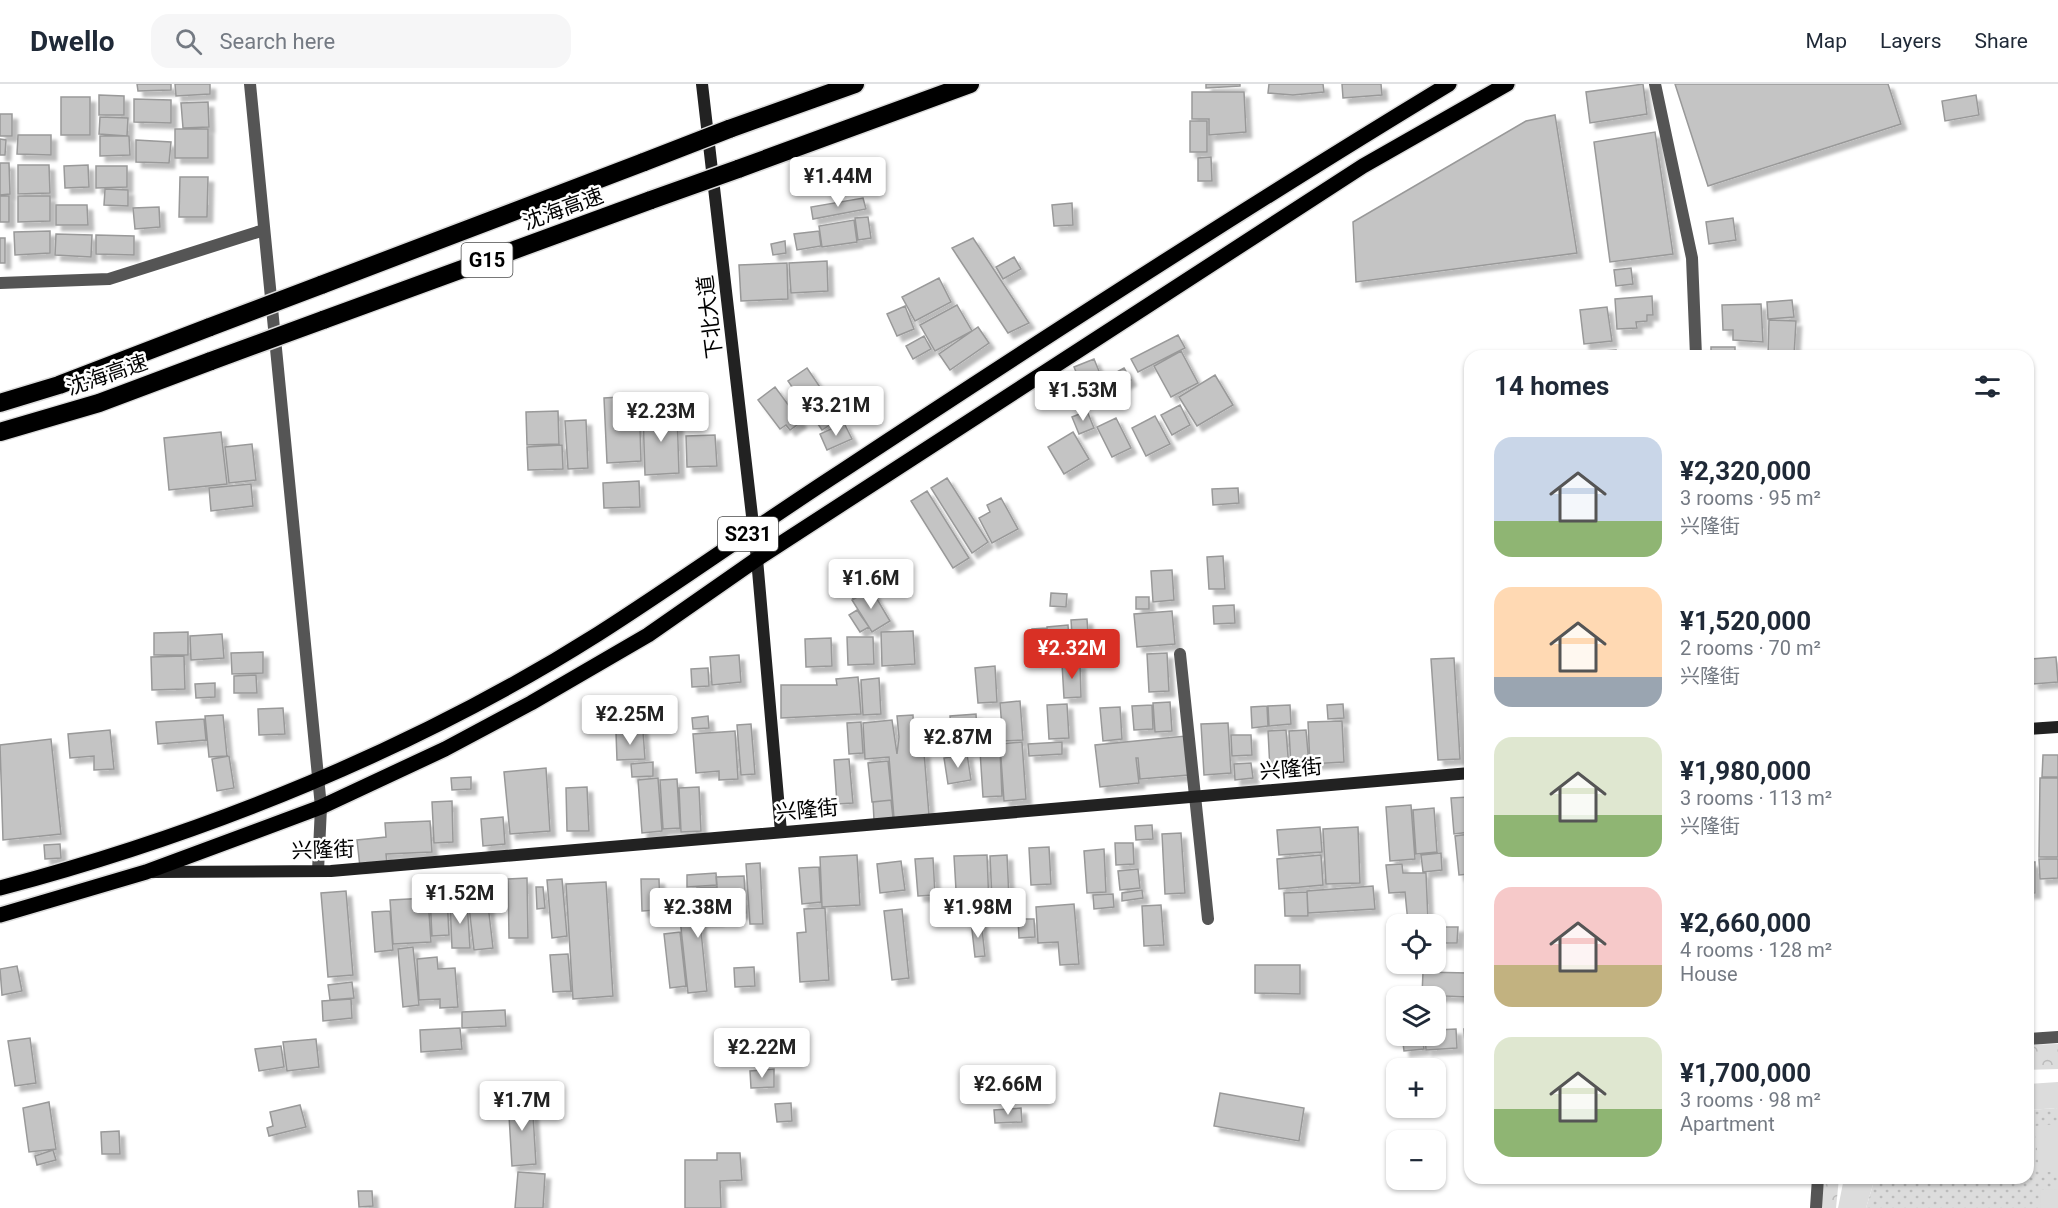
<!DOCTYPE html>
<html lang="en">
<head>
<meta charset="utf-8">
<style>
	body { margin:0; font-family:Roboto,"Noto Sans SC",sans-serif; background:#f6f6f7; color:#1f2937; height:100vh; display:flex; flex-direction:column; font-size:22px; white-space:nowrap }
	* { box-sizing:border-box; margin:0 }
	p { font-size:20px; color:#747a83 }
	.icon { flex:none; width:33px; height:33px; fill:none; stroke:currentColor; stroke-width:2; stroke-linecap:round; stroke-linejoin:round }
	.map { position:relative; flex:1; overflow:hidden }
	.drawer { position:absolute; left:1464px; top:266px; width:570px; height:834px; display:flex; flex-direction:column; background:#fff; border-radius:18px; box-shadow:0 2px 4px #0004 }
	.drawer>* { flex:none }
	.tools { position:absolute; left:1386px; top:830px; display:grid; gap:12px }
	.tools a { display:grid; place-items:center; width:60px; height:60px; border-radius:12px; background:#fff; box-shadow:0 2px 4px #0004; font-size:30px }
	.price { position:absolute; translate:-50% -51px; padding:0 14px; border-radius:6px; background:#fff; color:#222; font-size:20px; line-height:39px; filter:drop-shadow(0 2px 3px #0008) }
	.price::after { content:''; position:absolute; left:50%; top:36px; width:18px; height:14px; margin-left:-9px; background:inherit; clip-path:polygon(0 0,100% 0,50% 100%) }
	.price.current { background:#d93025; color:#fff }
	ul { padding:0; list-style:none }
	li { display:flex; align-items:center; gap:18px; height:150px; padding:0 30px }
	li span { display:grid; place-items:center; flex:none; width:168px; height:120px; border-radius:18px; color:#555 }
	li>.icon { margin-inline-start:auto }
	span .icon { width:72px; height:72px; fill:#fffc; stroke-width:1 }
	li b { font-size:26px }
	h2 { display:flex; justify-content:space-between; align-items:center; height:72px; padding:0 30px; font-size:26px }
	header { display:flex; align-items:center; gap:36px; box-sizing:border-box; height:84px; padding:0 30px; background:#fff; border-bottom:2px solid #e0e1e3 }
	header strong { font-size:28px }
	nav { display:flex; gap:33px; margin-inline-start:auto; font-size:21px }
	.search { width:420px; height:54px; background:#f6f6f7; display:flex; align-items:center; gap:15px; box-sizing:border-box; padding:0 21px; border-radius:18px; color:#747a83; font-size:22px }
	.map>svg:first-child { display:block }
</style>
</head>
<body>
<header>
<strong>Dwello</strong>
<div class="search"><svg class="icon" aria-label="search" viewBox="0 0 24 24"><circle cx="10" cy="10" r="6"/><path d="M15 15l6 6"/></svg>Search here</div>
<nav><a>Map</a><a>Layers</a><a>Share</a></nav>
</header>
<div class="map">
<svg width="2058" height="1124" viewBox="0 0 2058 1124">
	<defs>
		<pattern id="grass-dots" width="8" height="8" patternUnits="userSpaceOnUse" patternTransform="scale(1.5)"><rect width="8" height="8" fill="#dcdcdc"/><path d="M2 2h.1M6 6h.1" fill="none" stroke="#bbb" stroke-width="1.8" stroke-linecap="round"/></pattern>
		<pattern id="forest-crowns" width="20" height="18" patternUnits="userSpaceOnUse" patternTransform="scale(1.5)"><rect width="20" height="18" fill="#dcdcdc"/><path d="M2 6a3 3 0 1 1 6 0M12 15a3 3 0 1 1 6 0" fill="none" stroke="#bbb"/></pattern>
		<filter id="shadow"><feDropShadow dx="5.5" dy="5.5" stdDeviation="1.5" flood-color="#0004"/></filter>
	</defs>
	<rect width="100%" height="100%" fill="#fff"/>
	<path fill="url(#grass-dots)" d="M2058,1024V1124H1866L1875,1094H2028V1026Z"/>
	<path fill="url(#forest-crowns)" d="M2058,960V985L2028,986V961Z
		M1824,1094H1839L1836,1124H1821Z"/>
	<path fill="#dcdcdc" d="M2058,998V1024L2028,1026V1000Z
		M2058,1040V1087L2039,1089L2035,1042Z
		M1844,1094H1875L1866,1124H1838Z
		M2058,1105V1124H2041L2040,1106Z"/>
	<path fill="#c4c4c4" stroke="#999" stroke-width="1.5" filter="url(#shadow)" d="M137,0H171V6L138,7Z
		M175,0H210V10L176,12Z
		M1206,0H1240V2L1206,4Z
		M1269,0H1323L1324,8L1293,11L1268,9Z
		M1342,0H1381L1382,11L1343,14Z
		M1643,0L1647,30L1590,39L1586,8Z
		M1675,0H1888L1901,40L1708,102Z
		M1192,8H1244L1246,48L1209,51V35H1192Z
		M99,11L124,12V31H99Z
		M1976,11L1979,31L1945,37L1942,17Z
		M61,13H90V51H61Z
		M134,15L171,16V39L134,38Z
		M208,18L209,43L183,44L181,19Z
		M0,30H12V52H0Z
		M1555,31L1577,169L1356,198L1353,138L1526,37Z
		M100,33L128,34L127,52L99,50Z
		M1190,37H1207V68H1190Z
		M175,45H208V74H175Z
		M1655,48L1673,170L1610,178L1594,58Z
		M18,51H51V71L17,70Z
		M100,52H129L130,71L100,72Z
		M0,55L6,56L5,71H0Z
		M136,56L171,58L169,79L136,78Z
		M1211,73L1212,97H1198V74Z
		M0,79H9L10,110L0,111Z
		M18,81H49L50,109L18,110Z
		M88,81L89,103L65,104L64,82Z
		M96,82H127V103L96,104Z
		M180,93H208L207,133H179Z
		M105,105L128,106V122L104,121Z
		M0,112H9V138H0Z
		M18,112H50V137L18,138Z
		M863,114L866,125L813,135L811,123Z
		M1072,119L1073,141L1054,142L1052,121Z
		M56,121H87L88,141H56Z
		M159,123L160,143L135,145L133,124Z
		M868,133L871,154L858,156L855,134Z
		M1733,134L1736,156L1709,160L1706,138Z
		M854,136L857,158L822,163L819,142Z
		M50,147V169L15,171L14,148Z
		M819,147L821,162L797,166L794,150Z
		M56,150L92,151L91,173L55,171Z
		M96,151L134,152V171L96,170Z
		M0,154H5V179H0Z
		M973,154L1029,239L1008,249L952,164Z
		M785,157L786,169L773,171L771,160Z
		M1014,173L1021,185L1003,195L996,183Z
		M827,177L828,207L791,209L789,179Z
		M787,179L788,215L741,217L739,181Z
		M1631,184L1633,200L1616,202L1614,186Z
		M939,194L951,218L915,237L902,213Z
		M1652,212L1653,231H1647V237L1636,238L1637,244L1617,245L1615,215Z
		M1792,216L1794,233L1768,235L1767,218Z
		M1761,220L1763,258L1733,256V246H1723L1722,221Z
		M957,221L972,247L935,267L920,241Z
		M905,222L914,245L897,252L887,230Z
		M1607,223L1612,257L1584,260L1580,226Z
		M1769,236L1796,237L1794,272H1768Z
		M978,243L989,259L950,286L939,270Z
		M1178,251L1185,264L1138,288L1131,275Z
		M924,252L931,265L913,275L906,262Z
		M1711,263H1735V272H1711Z
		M1616,266V272H1572V269Z
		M1181,267L1198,299L1171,313L1154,282Z
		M1094,275L1103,297L1083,305L1074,283Z
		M807,284L826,312L807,325L788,297Z
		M1124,284L1131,296L1111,307L1104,295Z
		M1215,291L1233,321L1197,342L1179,313Z
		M1104,298L1108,309L1088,317L1084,306Z
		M775,303L801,338L790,346L786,341L780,345L758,316Z
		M639,312L641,377L607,379L604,314Z
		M828,315L840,334L822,346L809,327Z
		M1180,321L1190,341L1172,351L1161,331Z
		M558,327L559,360L527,361L526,328Z
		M1087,327L1094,344L1079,350L1072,333Z
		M677,328L679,389L645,391L643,329Z
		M1155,332L1170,360L1146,372L1132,344Z
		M1116,334L1131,364L1112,373L1097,343Z
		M586,336L588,384L568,385L565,337Z
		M844,339L852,355L827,366L820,350Z
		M221,348L227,400L169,406L164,354Z
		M1073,348L1089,375L1064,390L1048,363Z
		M715,351L717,382L687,383L686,352Z
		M252,360L256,396L229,399L225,363Z
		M562,361L563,385L528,386L527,363Z
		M947,394L988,458L972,469L931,404Z
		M639,397L640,423L604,424L603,399Z
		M251,400L253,422L211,427L209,404Z
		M1238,404L1239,419L1213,421L1212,405Z
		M927,407L969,474L953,484L911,417Z
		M1001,414L1018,445L992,459L979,434L990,428L987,421Z
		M1223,472L1225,505H1209L1207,473Z
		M855,477L870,504L853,515L837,487Z
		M1172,486L1174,516L1153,518L1151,487Z
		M871,505L890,537L872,548L852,516Z
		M1051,509L1067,510L1066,523L1050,522Z
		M1136,513H1149V525H1136Z
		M1234,521L1235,539L1214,540L1213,522Z
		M857,526L869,543L860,548L849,531Z
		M1172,527L1175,560L1137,563L1134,530Z
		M1087,535L1089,565L1073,566L1071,536Z
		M1068,541L1070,573L1049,574L1047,543Z
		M1046,544L1048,575L1034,576L1032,545Z
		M913,547L915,580L882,582L881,548Z
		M188,548V571H154V549Z
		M222,550L224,574L191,576L190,552Z
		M847,553H873L874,580L848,581Z
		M831,554L832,582L806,583L805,555Z
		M263,568V589L232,590L231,569Z
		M1167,569L1169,607L1149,608L1147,570Z
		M739,571L741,598L712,601L710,573Z
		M184,572L185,605L152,606L151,573Z
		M2056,573L2058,598L2033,600L2031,575Z
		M1454,574L1460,675L1438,676L1431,575Z
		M1080,579L1081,613L1064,614L1062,580Z
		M995,582L997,618L978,619L975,584Z
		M708,584L709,602L692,603L691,585Z
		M256,591L257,609H234V592Z
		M858,593L861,630L781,634V601H837L836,595Z
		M879,594L881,630L863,631L861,596Z
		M215,599V613L196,614L195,600Z
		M1020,617L1023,656L1003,657L1000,619Z
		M1170,618L1172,647L1155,648L1153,619Z
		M1067,620L1069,654L1049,655L1047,621Z
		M1343,620L1344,634L1328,635L1327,621Z
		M1152,621L1153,645L1134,646L1132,622Z
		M1290,621L1291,640L1269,642L1268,622Z
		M641,622L642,647L614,648L613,624Z
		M1267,622L1268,642L1252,644L1251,623Z
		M1120,623L1122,655L1103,657L1100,624Z
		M283,624L285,650L259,651L258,625Z
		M976,630L978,666L952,667L950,632Z
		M223,631L227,672L209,673L205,632Z
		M913,631L915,669L924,668L929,731L894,734L889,673L865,675L863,639L892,636L897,670L899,653L897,632Z
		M708,632L709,644L693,645L692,634Z
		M204,635L206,656L158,660L156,638Z
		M999,637L1000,661L980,662L979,638Z
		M1342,637L1344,678L1310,680L1308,638Z
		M861,638L863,669L849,670L847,639Z
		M1228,639L1231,689L1204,691L1201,640Z
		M751,640L755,690L741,691L737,641Z
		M110,646L114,685L94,686V672L70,674L68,650Z
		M1286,646L1289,685L1270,686L1268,647Z
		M1306,646L1309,681L1291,682L1289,647Z
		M643,647L645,675L617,676L616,649Z
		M735,647L738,695L719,696V687L696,689L693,650Z
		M1231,651H1251L1252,671L1232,672Z
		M1186,652L1189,691L1140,695L1138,674H1136L1139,699L1100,703L1095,661Z
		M51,655L61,750L3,756L0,661Z
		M1022,658L1026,715L1004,717L1000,660Z
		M1062,658V670L1029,672L1028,660Z
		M1000,666L1002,712L983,713L980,667Z
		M967,670L971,696L948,700L944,674Z
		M2043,671H2058V693H2042Z
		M229,672L234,704L217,707L212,675Z
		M849,675L853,719L837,720L834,676Z
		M888,677L892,716L872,718L868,679Z
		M653,678V692L632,693L631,680Z
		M1251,679L1253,694L1235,696L1234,680Z
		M546,684L550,747L510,750L504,688Z
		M471,693V705L452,706L451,694Z
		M658,694L662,747L642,749L638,696Z
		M2040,694H2058V773H2039Z
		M677,695L680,744L663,745L660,696Z
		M587,703L589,747H567L566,704Z
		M699,703L701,747L681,748L679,704Z
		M1470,713V748L1454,750L1451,714Z
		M891,716L893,734L874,736L873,718Z
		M452,717L453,758L434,759L432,718Z
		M1411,721L1415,775L1390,777L1386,723Z
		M1434,724L1437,768L1416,770L1413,726Z
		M503,733L505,760L483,762L481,735Z
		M430,737L432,768L386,770L387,780L360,783L357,756L386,753L385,739Z
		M1152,741L1153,755L1136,756L1135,742Z
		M1320,743L1322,768L1279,771L1277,746Z
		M1358,743L1360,799L1326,800L1323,745Z
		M1181,749L1185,809L1165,810L1162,750Z
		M1470,750V790L1459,791L1455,752Z
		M1115,759H1133L1134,780L1116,781Z
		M60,760L61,774L45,775L44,761Z
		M1049,763L1051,800L1031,801L1029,764Z
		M1104,765L1106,808L1087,809L1084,767Z
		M1441,769L1442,786L1423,788L1421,771Z
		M857,771L860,821L822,823L820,773Z
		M987,771L989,821L957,823L954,772Z
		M1007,771L1009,815L992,816L990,772Z
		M1321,771L1323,801L1279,805L1277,775Z
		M933,774L935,811L918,812L915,775Z
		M2039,775H2058V794L2040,795Z
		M901,777L905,806L880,809L877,780Z
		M2028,778H2035V809H2028Z
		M760,779L763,840H750L746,780Z
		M1402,780L1403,789H1426L1428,837L1408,839L1405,808L1389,809L1386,781Z
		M819,783L821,818L802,820L799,784Z
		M1138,785L1140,804L1120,806L1118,787Z
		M716,789L717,801L687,803V791Z
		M744,792L746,829L719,831L716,793Z
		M527,794L528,854H509L508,795Z
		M562,795L567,852L552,854L547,796Z
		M641,795H659L660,826L642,827Z
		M606,798L613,912L573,915L566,800Z
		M1373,802L1375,825L1308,829L1307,807Z
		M536,803H543L545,824L537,825Z
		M717,803L718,836L700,837L707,907L688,909L680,835L699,833L697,804Z
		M1142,806L1143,814L1122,817V809Z
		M346,807L353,891L328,893L321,809Z
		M1307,808L1308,832H1285L1284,809Z
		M1113,810L1114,823L1094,825L1093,811Z
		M447,812L449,851L432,852L430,813Z
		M487,812L493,864L474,866L468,814Z
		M428,814L431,858L393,860L390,816Z
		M450,817H467L470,864H452Z
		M1074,820L1079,880L1060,881L1058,858L1038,859L1036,823Z
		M1161,821L1164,861L1144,862L1142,822Z
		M825,824L829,896L800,898L797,849L806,848L804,825Z
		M902,825L909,894L892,896L884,827Z
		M390,827L393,866L375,868L372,828Z
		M1018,835H1034L1035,853L1019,854Z
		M981,836L985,872L975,873L971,837Z
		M1441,843H1458L1457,859H1441Z
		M680,848L686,902L670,904L664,850Z
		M413,863L419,921L403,923L398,865Z
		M568,870L571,907L553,908L550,871Z
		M437,873L438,885L455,884L458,923L440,924V915L419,916L417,875Z
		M1255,881H1300V910L1255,909Z
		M17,882L22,907L2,911L0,885Z
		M754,883L755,902L735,903L734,884Z
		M1423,888L1468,889L1467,913L1422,911Z
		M352,898L354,914L330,916L328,901Z
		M351,915L352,934L323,937L322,917Z
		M505,926L506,942L462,944V928Z
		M460,944L462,965L421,968L420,946Z
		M1456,945L1457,964L1426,966L1425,951H1436V946Z
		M1464,945H1470V961H1465Z
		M1402,951H1422L1424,965L1404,967Z
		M30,954L36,999L15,1002L8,957Z
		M316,955L319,983L287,987L283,958Z
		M281,962L284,983L259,987L255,965Z
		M774,985V1003L751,1004L750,987Z
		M1220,1009L1304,1024L1299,1057L1214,1042Z
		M532,1014L536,1080L512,1082L508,1015Z
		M49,1018L56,1065L29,1068L23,1024Z
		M791,1019L792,1037L777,1038L775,1020Z
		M300,1021L306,1043L269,1052L267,1044L273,1042L270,1028Z
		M1021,1024L1022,1038L995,1039L994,1026Z
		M119,1047L120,1070H102L101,1048Z
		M53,1066L56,1076L37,1081L35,1072Z
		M717,1069H740L742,1096L720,1097L721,1124H685V1076H717Z
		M518,1088L545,1090L543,1124H515Z
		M358,1107H372L373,1122L359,1123Z"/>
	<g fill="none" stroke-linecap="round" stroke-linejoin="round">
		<g stroke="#dbdbdb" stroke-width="18">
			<path id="primary" d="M0,804C208,749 416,665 598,550C681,497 760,440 842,387C1042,255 1244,124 1449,0
				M0,831L146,788L321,723L445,665L531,619L648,551L757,475L1363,82L1507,0"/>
		</g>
		<g stroke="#dbdbdb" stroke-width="21">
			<path id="highway" d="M729,45L855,0
				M738,85L970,0
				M321,201L644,78
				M323,236L651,116
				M0,319L59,301L210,243
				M0,348L99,319L211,277"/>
		</g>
		<path stroke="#555" stroke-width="12" d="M250,0L321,723L318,787
			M1655,0L1692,174L1696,272
			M0,199L109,195L264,146
			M1180,570L1208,835
			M2028,955L2058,953
			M1816,1124L1818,1094"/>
		<path stroke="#222" stroke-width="12" d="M702,0L757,475L781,748
			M2028,645L2058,643
			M152,788L331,787L1470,689"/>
		<use href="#primary" stroke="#000" stroke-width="15"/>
		<use href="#highway" stroke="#000" stroke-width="18"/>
		<g stroke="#dbdbdb" stroke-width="21" stroke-linecap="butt">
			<path id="highway-bridge" d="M644,78L729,45
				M651,116L738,85
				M210,243L321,201
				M211,277L323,236"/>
		</g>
		<use href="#highway-bridge" stroke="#000" stroke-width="18"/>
	</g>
	<g text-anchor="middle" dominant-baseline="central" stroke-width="5" stroke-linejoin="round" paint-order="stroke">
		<g fill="#fff" stroke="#4c4c4c" stroke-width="1.5">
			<rect x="461.5" y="159" width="51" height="34" rx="4.5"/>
			<rect x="718" y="433" width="60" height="34" rx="4.5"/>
		</g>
		<g font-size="20" font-weight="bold" fill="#000">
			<text x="487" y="176">G15</text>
			<text x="748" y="450">S231</text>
		</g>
		<g font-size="21" fill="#000" stroke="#fff">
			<text transform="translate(563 125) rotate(-20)">沈海高速</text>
			<text transform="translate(710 233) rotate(-97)">下北大道</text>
			<text transform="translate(107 291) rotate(-19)">沈海高速</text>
			<text transform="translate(1291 685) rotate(-5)">兴隆街</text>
			<text transform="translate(807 726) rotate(-5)">兴隆街</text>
			<text transform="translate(323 766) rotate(-2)">兴隆街</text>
		</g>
	</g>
</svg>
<div class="tools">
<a><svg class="icon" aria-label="locate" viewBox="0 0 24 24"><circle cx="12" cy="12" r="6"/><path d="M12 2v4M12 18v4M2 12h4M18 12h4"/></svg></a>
<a><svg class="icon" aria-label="layers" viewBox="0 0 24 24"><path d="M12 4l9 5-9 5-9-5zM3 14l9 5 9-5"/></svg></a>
<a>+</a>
<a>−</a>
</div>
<b class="price" style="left:838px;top:124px">¥1.44M</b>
<b class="price" style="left:1083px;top:338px">¥1.53M</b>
<b class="price" style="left:836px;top:353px">¥3.21M</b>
<b class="price" style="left:661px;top:359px">¥2.23M</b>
<b class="price" style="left:871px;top:526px">¥1.6M</b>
<b class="price current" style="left:1072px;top:596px">¥2.32M</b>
<b class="price" style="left:630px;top:662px">¥2.25M</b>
<b class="price" style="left:958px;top:685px">¥2.87M</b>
<b class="price" style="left:460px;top:841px">¥1.52M</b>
<b class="price" style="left:698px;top:855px">¥2.38M</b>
<b class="price" style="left:978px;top:855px">¥1.98M</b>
<b class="price" style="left:762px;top:995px">¥2.22M</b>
<b class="price" style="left:1008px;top:1032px">¥2.66M</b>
<b class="price" style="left:522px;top:1048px">¥1.7M</b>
<section class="drawer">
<h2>14 homes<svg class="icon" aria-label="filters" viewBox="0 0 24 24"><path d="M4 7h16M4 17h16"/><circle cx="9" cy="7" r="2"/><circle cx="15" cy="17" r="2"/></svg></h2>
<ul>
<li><span style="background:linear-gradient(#c9d6e8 70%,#8fb573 0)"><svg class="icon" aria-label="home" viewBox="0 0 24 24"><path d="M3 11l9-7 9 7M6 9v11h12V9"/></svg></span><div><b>¥2,320,000</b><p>3 rooms · 95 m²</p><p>兴隆街</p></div></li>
<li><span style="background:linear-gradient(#ffd9b3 75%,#9aa5b1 0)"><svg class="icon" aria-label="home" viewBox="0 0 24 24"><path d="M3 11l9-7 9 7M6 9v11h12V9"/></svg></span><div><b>¥1,520,000</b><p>2 rooms · 70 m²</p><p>兴隆街</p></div></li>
<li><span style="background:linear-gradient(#dfe7d0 65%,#8fb573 0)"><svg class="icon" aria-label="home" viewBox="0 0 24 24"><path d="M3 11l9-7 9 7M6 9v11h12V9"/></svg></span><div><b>¥1,980,000</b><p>3 rooms · 113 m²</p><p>兴隆街</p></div></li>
<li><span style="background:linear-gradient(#f6c9c9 65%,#c2b280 0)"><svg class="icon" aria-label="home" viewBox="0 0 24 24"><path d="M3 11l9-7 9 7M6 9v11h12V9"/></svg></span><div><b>¥2,660,000</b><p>4 rooms · 128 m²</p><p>House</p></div></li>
<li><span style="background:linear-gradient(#dfe7d0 60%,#8fb573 0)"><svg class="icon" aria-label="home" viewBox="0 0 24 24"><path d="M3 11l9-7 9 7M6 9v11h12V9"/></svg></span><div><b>¥1,700,000</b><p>3 rooms · 98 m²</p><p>Apartment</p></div></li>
</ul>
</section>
</div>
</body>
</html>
